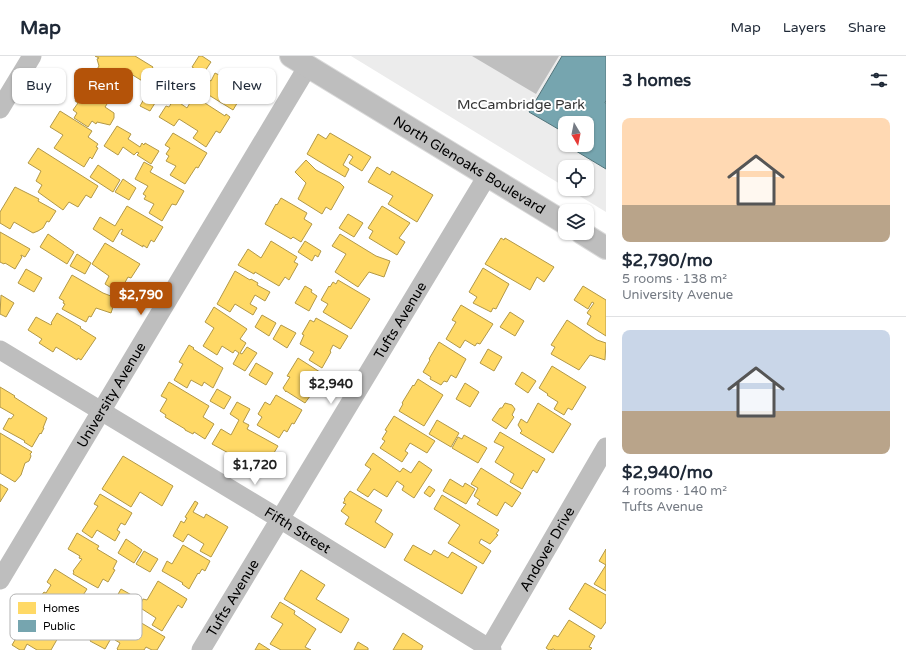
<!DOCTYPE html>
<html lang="en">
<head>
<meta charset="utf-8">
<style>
	body { margin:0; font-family:"Varela Round",sans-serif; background:#f2f2f3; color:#1f2937; height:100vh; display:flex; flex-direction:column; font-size:15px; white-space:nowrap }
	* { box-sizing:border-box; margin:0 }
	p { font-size:13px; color:#747a83 }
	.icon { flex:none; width:22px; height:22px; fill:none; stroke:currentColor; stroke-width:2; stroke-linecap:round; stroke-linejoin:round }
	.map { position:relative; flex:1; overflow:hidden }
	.panel { display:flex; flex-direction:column; background:#fff; width:300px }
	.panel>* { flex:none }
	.hud { position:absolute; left:12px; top:12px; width:380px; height:36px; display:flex; gap:8px }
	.needle { width:26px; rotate:170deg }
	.buttons { position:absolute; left:558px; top:60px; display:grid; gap:8px }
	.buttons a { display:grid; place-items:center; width:36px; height:36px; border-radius:8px; background:#fff; box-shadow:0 1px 3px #0004; font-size:20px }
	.price { position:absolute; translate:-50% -34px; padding:0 9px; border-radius:4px; background:#fff; color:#222; font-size:13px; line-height:26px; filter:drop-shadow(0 1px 2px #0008) }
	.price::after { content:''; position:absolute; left:50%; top:24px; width:12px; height:9px; margin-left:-6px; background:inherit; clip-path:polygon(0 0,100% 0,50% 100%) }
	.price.selected { background:#b45309; color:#fff }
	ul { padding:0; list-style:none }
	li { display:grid; align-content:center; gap:8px; height:212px; padding:0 16px }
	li+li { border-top:1px solid #e0e1e3 }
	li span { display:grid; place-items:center; height:124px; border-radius:8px; color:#555 }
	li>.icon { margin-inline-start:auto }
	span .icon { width:72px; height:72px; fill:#fffc; stroke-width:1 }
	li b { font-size:17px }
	h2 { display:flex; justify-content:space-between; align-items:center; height:48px; padding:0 16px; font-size:17px }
	.chip { padding:0 14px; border-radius:8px; background:#fff; box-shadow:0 1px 3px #0004; font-size:14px; line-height:36px }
	.chip.selected { background:#b45309; color:#fff }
	header { display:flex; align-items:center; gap:24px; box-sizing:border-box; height:56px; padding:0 20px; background:#fff; border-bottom:1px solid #e0e1e3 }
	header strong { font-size:19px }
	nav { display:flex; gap:22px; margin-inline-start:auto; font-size:14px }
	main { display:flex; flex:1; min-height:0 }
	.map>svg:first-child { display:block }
</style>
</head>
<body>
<header>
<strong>Map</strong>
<nav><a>Map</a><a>Layers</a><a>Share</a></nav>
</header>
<main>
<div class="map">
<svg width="606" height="594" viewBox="0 0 606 594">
	<rect width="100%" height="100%" fill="#fff"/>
	<path fill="#ececec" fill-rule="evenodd" d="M351,0H606V156L568,133H587V111H565V131ZM565,67H587V89H565Z"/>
	<path fill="#bfbfbf" d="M472,0H559L536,38Z"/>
	<path fill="#ffd966" stroke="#b29847" d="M95,0H135L153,11L144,26L131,18L125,28L119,30L96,15L99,10L97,3L99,2Z
		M199,0H202L211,6L203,18L192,11Z
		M221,15L241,27L240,29L243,30L239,38L242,39L233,54L199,33L206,22L211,25L215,17L219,19Z
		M83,18L97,27L96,28L113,39L105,51L114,57V62L110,69L97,66L96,68L92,65L88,71L74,62L77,57L73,54L78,47L75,45L82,34L75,30Z
		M194,40L225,60L226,58L230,61L220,77L216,75L206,91L193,82L198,75L179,63L174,70L159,61L166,50L169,51L174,43L187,52Z
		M145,41L155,47L150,55L140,50Z
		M60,55L92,75L88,81L98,88L96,91L98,92L92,103L90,101L84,111L54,92L63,79L50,71Z
		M117,70L131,78L128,83L140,91L142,87L144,89L145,87L159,95L151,108L137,99L139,97L137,96L134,99L123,91L118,99L104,90Z
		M173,77L207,97L198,112L196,111L185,128L170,119L176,110L166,105L169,100L166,98L170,92L165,89Z
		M330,77L371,101L362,115L349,107L353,101L349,98L343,109L349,113L345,121L307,98L318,78L326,83Z
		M38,92L98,130L91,142L86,139L78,151L69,146L63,154L38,136L42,129L36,125L41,115L28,107Z
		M306,104L316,114L340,127L344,131L331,154L326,151L322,158L298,143L306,127L295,116Z
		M144,106L153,111L150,116L184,135L176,149L172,148L162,165L149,157L154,148L144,143L146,140L143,138L148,130L135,123Z
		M98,109L120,124L113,136L90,121Z
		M377,111L390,119L392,115L433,139L417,166L388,148L393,140L368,126Z
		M123,123L136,132L129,144L115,136Z
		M15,131L39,143L38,145L56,155L49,166L47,165L43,172L38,175L33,177L14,166L10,173L0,167V156Z
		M281,142L307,157L304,163L312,168L301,186L293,181L291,183L265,168L276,148L277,149Z
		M127,150L163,171L154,186L151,184L147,192L143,189V191L121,178L123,174L122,173L120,174L113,186L93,173L100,161L115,170Z
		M382,150L410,167L399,182L405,186L397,199L369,182L373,175L368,172Z
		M348,158L363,167L354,181L339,172Z
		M0,176L30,193L25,201L21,199V200L22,201L15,213L5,207L4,208L0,206Z
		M48,178L74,196L67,208L40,191Z
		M340,178L376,200L390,205L384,221L369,216L358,231L335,216L346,198L332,190Z
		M501,182L504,184L505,182L554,211L544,226L537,221L530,234L485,208Z
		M271,185L297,201L294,206L298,208L289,224L285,221L279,230L255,216L254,218L238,209L248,193L261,202Z
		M305,185L321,195L318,201L315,199L312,205L298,196Z
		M105,187L140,208L131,222L128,221L119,237L105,228L109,220L92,208Z
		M77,198L91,207L85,218L70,210Z
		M483,212L509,228L496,253L493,252L491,256L473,247L477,241L469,236Z
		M26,213L42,222L34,236L18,227Z
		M235,215L250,224L251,223L258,227L257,229L270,236L265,245L255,239L250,248L257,252L253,259L235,248L230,256L217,248Z
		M72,219L103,237L116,242L111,257L96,252L91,261L89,260L86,266L62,253L65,248L63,247L64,245L59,242Z
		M338,224L370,243L351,273L323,256L328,248L321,244L329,230L330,231L333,226L336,228Z
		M305,230L312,234L311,236L317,240L309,255L295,247Z
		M583,230L606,244V280L587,268L591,260L587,257L594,247L592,246L588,253L574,244Z
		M1,239L14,247L6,261L0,258Z
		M461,249L493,268L480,288L477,287L475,290L465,284L460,292L446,283L456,266L452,264Z
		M214,251L247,273L240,283L246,287L240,297L242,298L247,291L257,297L245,315L233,308L239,297L235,294L233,297L222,290L217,299L203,290L214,272L205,266Z
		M510,256L524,265L515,280L500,271Z
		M57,257L81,271L80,272L96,282L81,304L78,302L77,304L56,291L53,296L39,287L42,283L28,274L36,261L51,269L52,268L51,267Z
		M262,259L276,267L269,280L255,271Z
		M316,262L348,280L340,293L333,289L330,295L331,296L322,312L309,304L314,296L300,288L304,279L302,278L310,264L314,266Z
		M567,264L597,284L606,287L605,304L590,299L579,314L551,298L555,291L551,289Z
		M281,269L296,277L287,292L273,283Z
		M439,286L466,303L456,322L451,319L447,326L444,325L441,329L430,323L431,321L423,316L430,304L429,303Z
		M189,289L194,292L193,293L223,312L213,332L204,326L202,330L191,324L187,332L174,324L183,308L179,306Z
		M488,293L502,301L494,315L480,307Z
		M298,302L323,318L320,324L321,325L305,347L286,335V336L283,332L290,321L287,320Z
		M256,307L273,317L266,329L249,319Z
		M552,310L586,331L572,354L568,352L564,359L554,353L558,346L547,339L548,338L539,332Z
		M522,316L536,325L528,337L515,328Z
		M418,323L443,339L424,370L399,355L403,348L402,347L413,329L414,330Z
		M169,326L209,350L203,361L214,368L205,383L194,376L193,378L185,374V373L165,361L166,359L160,355L167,343L161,340Z
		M465,327L479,336L470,351L456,343Z
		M0,331L15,340L14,341L47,362L43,372H44L41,378L40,377L32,391L24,386L25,385L3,373L9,362L11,363L14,359L0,351Z
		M217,333L231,341L224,353L210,345Z
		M276,339L302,354L294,368L292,367L287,376L284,374L279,382L257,369L262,361L258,358L265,346L270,349Z
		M237,346L250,353L243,366L249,369L247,373L278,390L271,402L268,401L264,408L255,404L251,411L246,408L247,407L232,398V399L212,388L221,373L231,379L239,364L230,358Z
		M505,347L512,349L515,353L512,359L514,361L506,373L492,364L500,352H502Z
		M538,347L571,368L553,397L520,377L522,375L518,369L521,363L527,367Z
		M394,360L435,385L427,397L410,387L405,395L408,397L402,406L380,392L385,385L382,383L387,375L385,374Z
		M437,364L459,377L451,391L429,378Z
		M500,376L545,403L537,417L533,414L522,433L510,426L514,418L495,406L504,391L494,386Z
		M0,377L32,396L30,398L31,400L29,405L25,407L21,419L15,426L0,417Z
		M464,379L487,392L478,407L452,392L458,381L462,383Z
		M373,397L400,416L403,412L411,417L419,405L432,414L414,442L402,434L404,430L397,425L387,441L374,433L368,441L357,434L371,413L365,409Z
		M123,400L173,430L162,450L140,436L131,451L102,433Z
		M481,412L521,437L512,451L505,446L497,460L477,448L480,444L474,440L478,432L471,428Z
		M450,423L463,431L465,427L475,433L466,448L443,435Z
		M0,428L8,433L0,446Z
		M429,430L435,434L430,441L424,437Z
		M350,435L382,454L375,466L393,478L385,492L345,468L349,461L341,455L346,448L343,447L345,444L344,443Z
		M100,438L132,457L125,469L121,467L117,474L120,476L115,485L97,474L92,482L82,475L98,450L94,448Z
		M442,439L499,474L496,478L498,479L490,488L481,483L479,487L491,495L483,508L448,487L460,469L434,453Z
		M195,445L198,447L193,456L204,462L206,458L228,471L211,501L200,495L204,488L188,478L183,486L173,480L181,465L184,467L187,462L185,461Z
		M77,477L99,490L97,493L117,505L113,513L115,514L108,526L103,523L98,532L73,518L74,516L73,515L82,503L79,502L80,500L68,493Z
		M126,483L142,494L134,507L118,497Z
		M183,489L210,505L205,515L202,513L199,518L198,517L189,533L182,528L183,527L162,515L167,505L172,508Z
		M413,489L431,499L434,494L448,502L452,496L477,511L462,538L404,504Z
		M606,493V535L594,528L606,509L599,505Z
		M144,495L158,503L150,516L136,508Z
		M55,513L87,533L80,544L85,548L76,562L74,561L66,563L57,557L54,562L44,555L46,551L37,545L44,536L46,537L51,529L47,526Z
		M301,514L325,529L316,543L349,563L341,577L284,543Z
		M158,525L187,543L182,552L178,549L162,575L152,569L156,562L139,551L143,543L147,544Z
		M585,527L606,539V566L601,573L569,553Z
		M121,533L135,541L127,555L113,547Z
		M280,546L295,555L294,558L316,573L305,591L311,594H281L270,588L283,568L271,561Z
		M26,549L60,570L56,578L59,580L51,594H37L27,588L24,594H20L12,589L28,562L21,559Z
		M128,559L165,581L157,594H152L146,591L144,594H118L117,593L120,587L115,584Z
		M569,564L595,580L589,591L592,592L590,594H555L554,593L549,594L546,592L554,579L558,581Z
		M99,568L114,577L105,593L90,585Z
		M403,577L423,590L421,594H393Z
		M358,586L368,592V594H354Z
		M259,587L270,594H255Z"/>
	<path fill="#76a5af" stroke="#53747a" d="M562,0H606V44L605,47H606V113L566,89H587V67H565V77L529,56Z
		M565,78V88L560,86Z"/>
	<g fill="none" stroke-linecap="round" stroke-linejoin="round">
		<g stroke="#dbdbdb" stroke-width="24">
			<g id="major">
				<path id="s5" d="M291,0L565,167"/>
				<path d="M582,177L606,192"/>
			</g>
		</g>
		<g stroke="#bebebe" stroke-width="19">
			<path d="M0,53L32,0"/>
			<path id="s1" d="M0,294L280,463L492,594"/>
			<path id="s2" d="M0,524L308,10"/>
			<path id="s3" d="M201,594L487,120"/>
			<path id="s4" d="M488,594L606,391"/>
		</g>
		<use href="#major" stroke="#bebebe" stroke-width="22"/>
	</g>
	<g text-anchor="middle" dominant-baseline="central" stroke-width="4" stroke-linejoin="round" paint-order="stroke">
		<g font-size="14" fill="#333" stroke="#fff">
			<text x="521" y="48">McCambridge Park</text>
		</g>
		<g font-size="14" fill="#000" stroke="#fff">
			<text stroke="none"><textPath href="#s5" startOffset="209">North Glenoaks Boulevard</textPath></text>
			<text stroke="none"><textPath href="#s3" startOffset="385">Tufts Avenue</textPath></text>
			<text stroke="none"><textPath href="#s2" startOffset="216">University Avenue</textPath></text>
			<text stroke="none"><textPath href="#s1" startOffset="348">Fifth Street</textPath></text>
			<text stroke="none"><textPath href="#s4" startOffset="117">Andover Drive</textPath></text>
			<text stroke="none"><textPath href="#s3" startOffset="61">Tufts Avenue</textPath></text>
		</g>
	</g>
	<rect x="10" y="538" width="132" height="46" rx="6" fill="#fff" stroke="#b2b2b2" stroke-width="1"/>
	<rect x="18" y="546" width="18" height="12" fill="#ffd966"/>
	<rect x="18" y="564" width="18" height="12" fill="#76a5af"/>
	<g font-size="11" fill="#000">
		<text x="43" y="556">Homes</text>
		<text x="43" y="574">Public</text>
	</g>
</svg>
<div class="buttons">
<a><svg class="needle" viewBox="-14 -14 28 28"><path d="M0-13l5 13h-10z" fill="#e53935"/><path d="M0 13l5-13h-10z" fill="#747a83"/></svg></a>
<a><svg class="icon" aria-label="locate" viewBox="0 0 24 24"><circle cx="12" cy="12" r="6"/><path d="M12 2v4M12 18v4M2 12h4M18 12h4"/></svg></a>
<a><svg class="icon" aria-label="layers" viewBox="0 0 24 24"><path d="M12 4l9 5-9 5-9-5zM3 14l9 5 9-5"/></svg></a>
</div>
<b class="price selected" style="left:141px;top:260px">$2,790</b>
<b class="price" style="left:331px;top:349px">$2,940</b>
<b class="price" style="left:255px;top:430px">$1,720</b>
<div class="hud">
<a class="chip">Buy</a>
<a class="chip selected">Rent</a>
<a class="chip">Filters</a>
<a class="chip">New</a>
</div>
</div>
<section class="panel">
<h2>3 homes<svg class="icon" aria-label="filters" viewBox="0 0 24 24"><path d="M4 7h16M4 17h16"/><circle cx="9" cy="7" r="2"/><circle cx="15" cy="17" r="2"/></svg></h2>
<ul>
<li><span style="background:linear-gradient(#ffd9b3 70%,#b9a48a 0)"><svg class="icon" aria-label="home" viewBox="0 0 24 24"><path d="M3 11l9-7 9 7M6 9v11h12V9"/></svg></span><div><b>$2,790/mo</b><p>5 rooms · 138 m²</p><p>University Avenue</p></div></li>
<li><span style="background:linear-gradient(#c9d6e8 65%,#b9a48a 0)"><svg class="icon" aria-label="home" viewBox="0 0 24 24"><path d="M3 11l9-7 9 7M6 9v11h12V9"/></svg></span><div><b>$2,940/mo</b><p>4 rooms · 140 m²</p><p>Tufts Avenue</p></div></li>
</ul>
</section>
</main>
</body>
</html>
